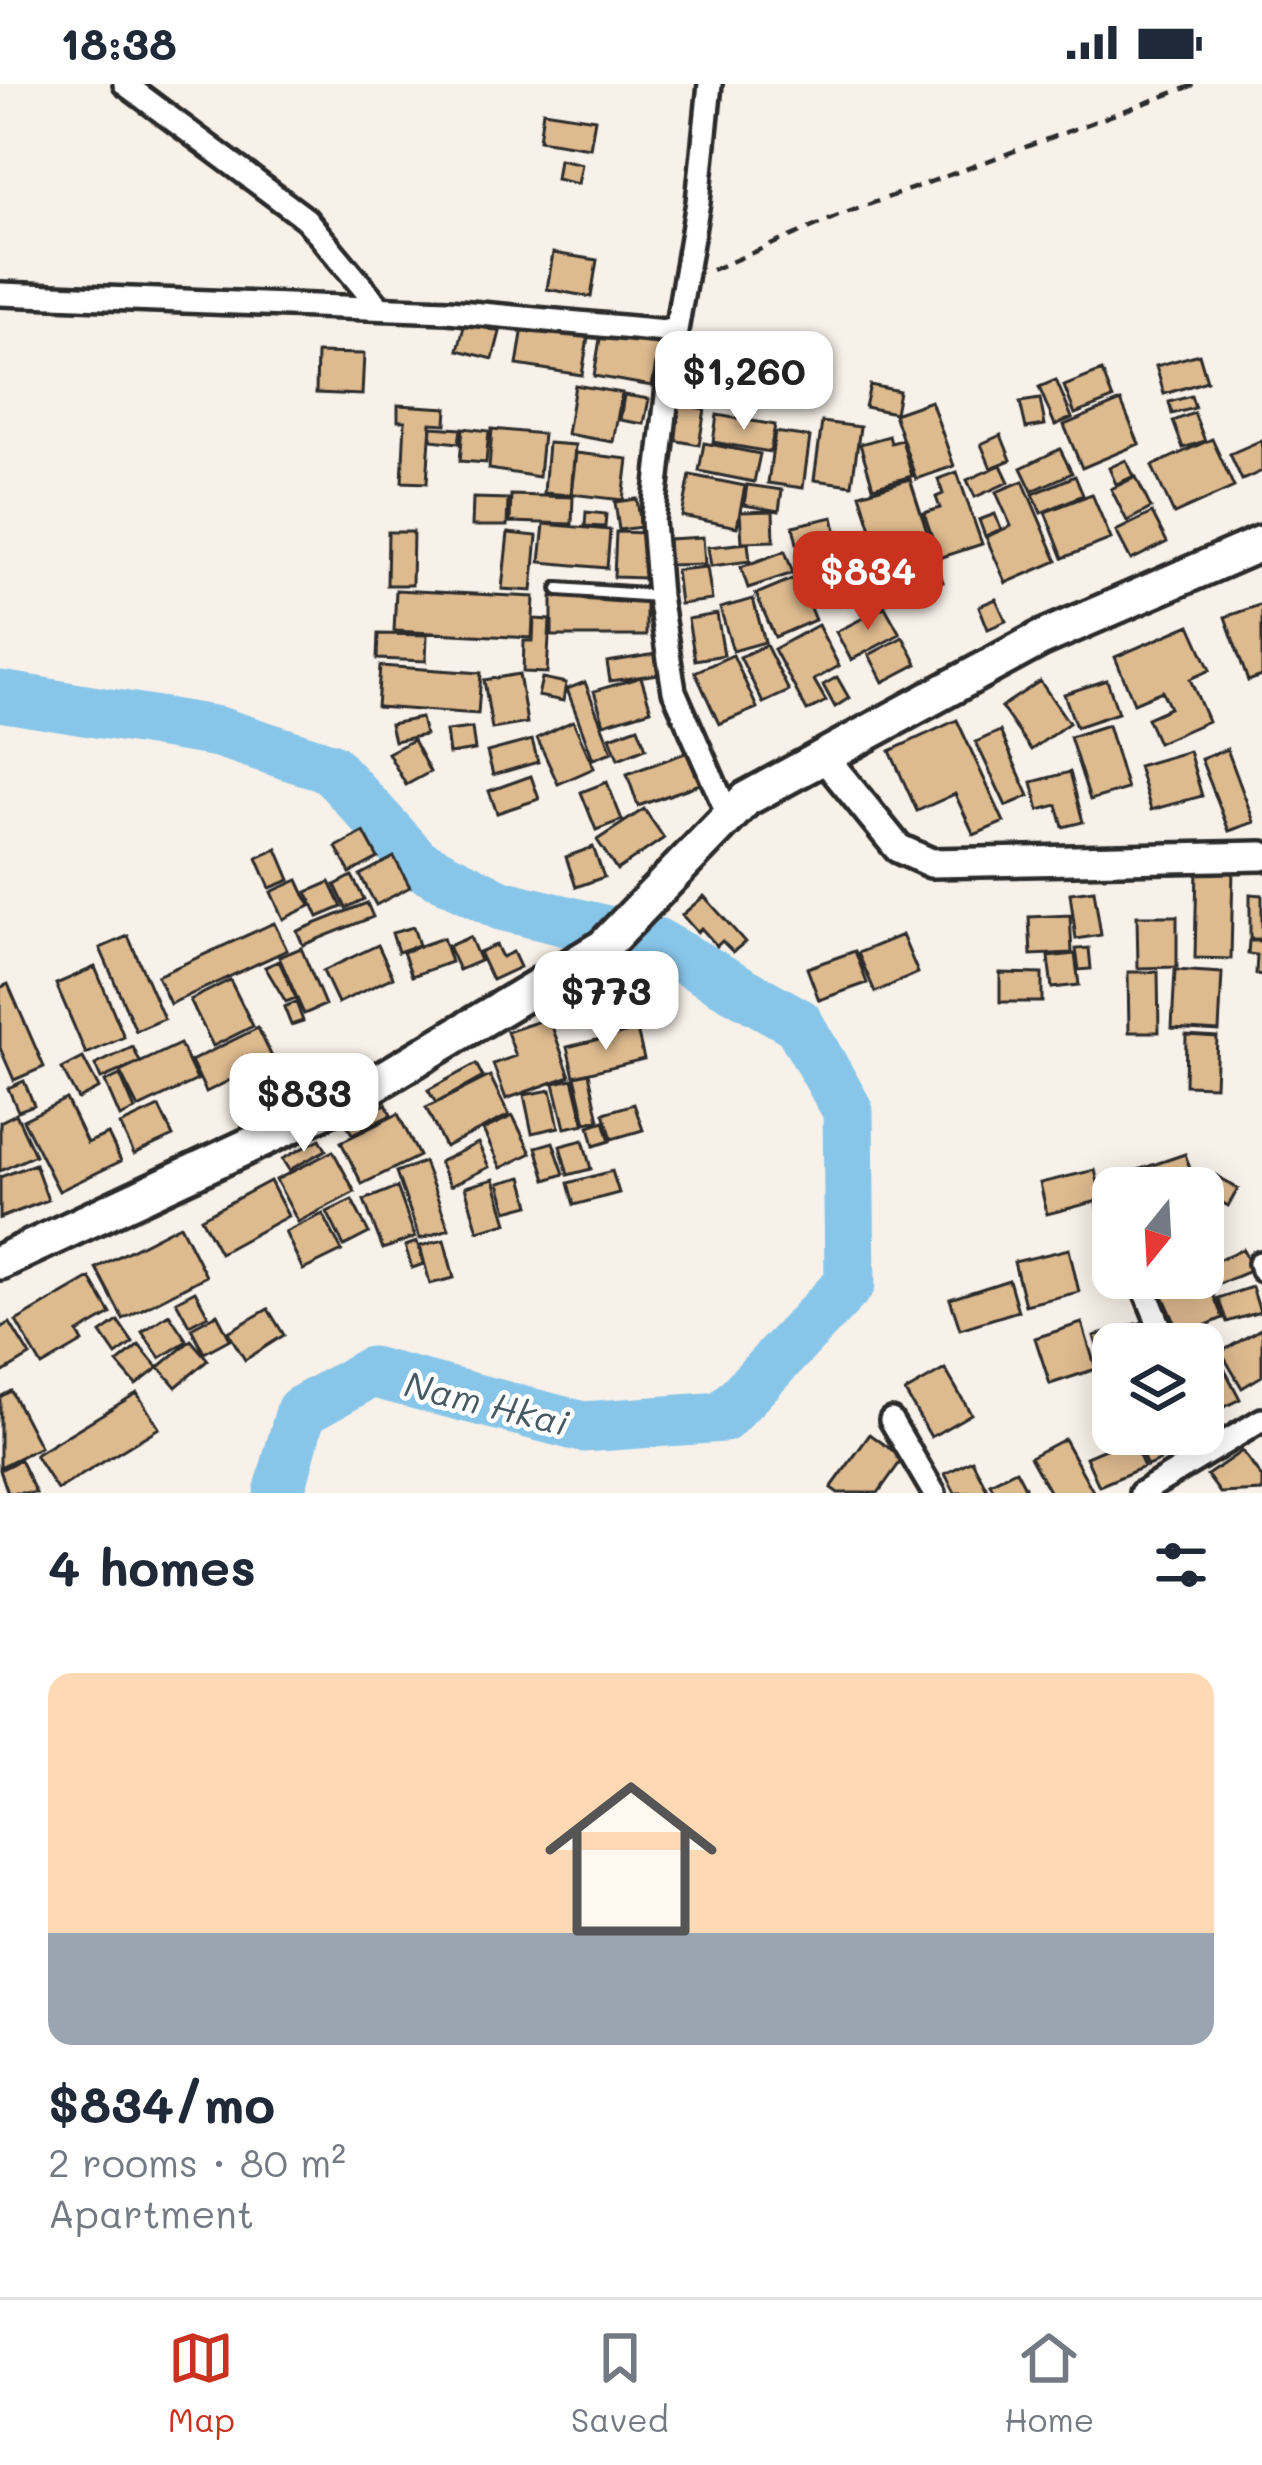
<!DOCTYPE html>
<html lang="en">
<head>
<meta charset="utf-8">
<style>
	body { margin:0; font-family:Mali,sans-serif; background:#f6f6f7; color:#1f2937; height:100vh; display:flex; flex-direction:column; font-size:45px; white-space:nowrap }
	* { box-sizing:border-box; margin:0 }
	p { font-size:39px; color:#747a83 }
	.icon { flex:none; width:66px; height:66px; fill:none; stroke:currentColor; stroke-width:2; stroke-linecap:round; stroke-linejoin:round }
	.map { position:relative; height:1409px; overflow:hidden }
	.panel { display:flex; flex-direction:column; background:#fff; flex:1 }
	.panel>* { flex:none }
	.needle { width:78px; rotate:198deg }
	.buttons { position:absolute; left:1092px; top:1083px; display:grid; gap:24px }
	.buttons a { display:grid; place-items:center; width:132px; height:132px; border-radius:24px; background:#fff; box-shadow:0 6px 30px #0003; font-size:60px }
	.price { position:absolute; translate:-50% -102px; padding:0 27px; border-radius:24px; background:#fff; color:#222; font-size:39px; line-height:78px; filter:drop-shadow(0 3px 6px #0008) }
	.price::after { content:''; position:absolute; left:50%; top:72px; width:36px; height:27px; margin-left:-18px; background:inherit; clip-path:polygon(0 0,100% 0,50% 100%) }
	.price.on { background:#c8321e; color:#fff }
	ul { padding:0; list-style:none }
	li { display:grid; align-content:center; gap:24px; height:636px; padding:0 48px }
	li span { display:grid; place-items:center; height:372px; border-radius:24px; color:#555 }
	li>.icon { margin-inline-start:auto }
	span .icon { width:216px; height:216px; fill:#fffc; stroke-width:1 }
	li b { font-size:51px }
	h2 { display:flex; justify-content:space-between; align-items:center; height:144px; padding:0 48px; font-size:51px }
	.status { display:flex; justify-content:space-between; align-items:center; height:84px; padding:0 60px; background:#fff; direction:ltr }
	.status svg { height:33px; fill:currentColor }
	.menu { display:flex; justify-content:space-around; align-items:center; height:168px; border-top:3px solid #e0e1e3; background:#fff; font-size:33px; color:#747a83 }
	.menu a { display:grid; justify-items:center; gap:6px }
	.menu .on { color:#c8321e }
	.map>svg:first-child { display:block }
</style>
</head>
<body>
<div class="status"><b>18:38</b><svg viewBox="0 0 49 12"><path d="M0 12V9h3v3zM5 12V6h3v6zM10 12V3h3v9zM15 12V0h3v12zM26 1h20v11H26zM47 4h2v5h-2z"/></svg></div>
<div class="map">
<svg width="1262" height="1409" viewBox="0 0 1262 1409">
	<rect width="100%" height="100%" fill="#f8f1e9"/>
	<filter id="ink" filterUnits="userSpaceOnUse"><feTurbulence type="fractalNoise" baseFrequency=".00833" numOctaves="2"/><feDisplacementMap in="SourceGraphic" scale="24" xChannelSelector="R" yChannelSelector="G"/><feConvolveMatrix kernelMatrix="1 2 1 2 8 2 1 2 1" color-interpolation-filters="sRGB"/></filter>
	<g filter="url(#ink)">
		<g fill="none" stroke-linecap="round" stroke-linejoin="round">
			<path stroke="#88c6e9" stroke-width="51" d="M0,612L218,648L330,684L417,779L501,821L656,859L798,939L848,1027L850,1199L723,1333L583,1343L371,1288L301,1327L279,1409"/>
		</g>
		<path fill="#deba8f" stroke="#2b2b2b" stroke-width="3" d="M543,27L595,35L590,64L539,56Z
			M559,75L582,80L578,100L556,95Z
			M553,169L597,176L591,213L547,205Z
			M465,238L500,248L493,275L458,266Z
			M602,242L661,251L652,302L594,292Z
			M523,243L588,253L582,291L517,281Z
			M317,269L364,270L362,311L316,309Z
			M1199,270L1207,297L1164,310L1156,282Z
			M1102,287L1113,315L1075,330L1064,302Z
			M1056,296L1072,334L1055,341L1039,303Z
			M575,301L622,309L613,358L567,350Z
			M870,301L899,307L895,329L865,323Z
			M624,311L649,315L644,340L620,336Z
			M1191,312L1195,324L1172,330L1169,318Z
			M1040,315L1045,341L1026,344L1020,318Z
			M931,317L954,382L916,395L894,330Z
			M1121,317L1139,360L1082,384L1064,341Z
			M679,320L705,325L699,361L673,356Z
			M398,321L447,324L446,340L431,339L427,399L402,398L405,337H398Z
			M1194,329L1205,357L1183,364L1173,337Z
			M717,331L775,341L770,368L713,358Z
			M822,338L860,343L852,401L814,396Z
			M432,343L461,345L459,359L431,356Z
			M463,344L489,347L486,379L460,377Z
			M492,345L543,350L539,393L489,385Z
			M775,348L810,353L803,404L768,399Z
			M1001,351L1011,376L991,384L981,360Z
			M889,352L891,359L902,356L912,392L873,403L860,360Z
			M1212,355L1234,403L1174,430L1152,382Z
			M1262,356V387L1242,396L1230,370Z
			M548,359L575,361L571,411L544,409Z
			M704,359L760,370L754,398L699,387Z
			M1060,365L1072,389L1032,407L1021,384Z
			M576,369L628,375L623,416L571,410Z
			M1126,376L1134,392L1116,400L1109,384Z
			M1001,381L1009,398L975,413L967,396Z
			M957,388L982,460L939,474L924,429L940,424L936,413L943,410L938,395Z
			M690,391L745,402L737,443L682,432Z
			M1075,392L1083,411L1041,429L1033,410Z
			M1136,393L1151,424L1127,437L1111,405Z
			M910,395L943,498L893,514L860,410Z
			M1023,397L1057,477L1006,499L986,453L1011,442L996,408Z
			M747,401L782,406L779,427L744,421Z
			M1092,410L1111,455L1063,474L1045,428Z
			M511,411L573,413L572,440L510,438Z
			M473,414L508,415L507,442H472Z
			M637,415L641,443L619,446L615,418Z
			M773,427L774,457L742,458L740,428Z
			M586,428L606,430L605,443L585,442Z
			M1152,429L1167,458L1131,476L1116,447Z
			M995,430L1001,445L985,452L979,436Z
			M833,433L842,473L802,482L793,442Z
			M544,440L610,446L607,484L540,478Z
			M388,448H413L412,501H387Z
			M616,448L647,449L645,494L614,493Z
			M508,449L537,452L532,507L502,505Z
			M703,453L705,480L669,481L668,455Z
			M748,459L750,477L711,482L708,463Z
			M785,467L793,489L748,504L741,483Z
			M707,483L712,516L680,520L676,486Z
			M874,484L887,519L861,529L847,494Z
			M797,493L815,536L775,553L756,510Z
			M396,506L534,513L532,554L394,547Z
			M552,513H646V552H552Z
			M753,515L765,558L733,567L720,524Z
			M996,515L1006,537L988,545L979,522Z
			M1262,520V592L1248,597L1225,533Z
			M885,523L900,550L851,576L836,548Z
			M717,530L724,571L695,576L688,535Z
			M534,535L550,536L547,589L523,588L524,557H533Z
			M818,541L839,582L814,596L826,617L807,627L774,565Z
			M1190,541L1210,586L1190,595L1208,637L1158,659L1147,634L1170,624L1162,607L1134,619L1115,573Z
			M378,550L427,551L426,577L377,575Z
			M903,553L917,580L883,598L869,571Z
			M766,561L789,607L763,619L740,573Z
			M656,570L659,590L610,597L607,578Z
			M733,571L757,624L719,640L695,588Z
			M380,582L481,589L478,630L377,623Z
			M519,590L527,639L492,645L484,596Z
			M641,593L651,626L604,640L594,607Z
			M837,593L849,614L835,623L823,601Z
			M542,594L566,599L563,617L538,612Z
			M1107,596L1118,629L1076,643L1064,610Z
			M1040,597L1069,639L1031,666L1001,623Z
			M585,598L612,668L593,675L567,605Z
			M421,634L425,651L394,657L390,640Z
			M957,636L1004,738L974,751L955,710L917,727L890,667Z
			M573,637L594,684L558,700L537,654Z
			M1108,641L1127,705L1090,716L1070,653Z
			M638,643L646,664L618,675L610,653Z
			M472,644L475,666L449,670L446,647Z
			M1000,647L1029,712L1006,722L976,658Z
			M413,656L430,688L406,701L388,669Z
			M532,656L538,678L493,691L487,668Z
			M1227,665L1254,738L1229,747L1201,675Z
			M1189,667L1202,712L1151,726L1138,682Z
			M688,668L700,700L638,722L627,690Z
			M1070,688L1083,738L1063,743L1057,721L1039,726L1032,698Z
			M531,692L539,715L497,729L489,707Z
			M607,698L622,736L596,746L581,708Z
			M644,725L664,754L617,786L597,756Z
			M364,748L378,774L350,789L336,763Z
			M593,763L604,793L576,803L566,773Z
			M277,765L290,796L270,804L257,774Z
			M394,773L410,803L376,821L360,791Z
			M1197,782L1233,784L1231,875L1195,874Z
			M352,792L364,815L346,824L335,801Z
			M298,796L310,822L283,835L271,808Z
			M330,798L342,823L318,833L307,808Z
			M1094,806L1101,851L1076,855L1070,809Z
			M1250,810L1262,811V855H1250Z
			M704,812L745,858L733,868L722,857L717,862L701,844L697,848L682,831Z
			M367,819L373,833L303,861L297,847Z
			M1070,831L1072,869L1031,871L1029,833Z
			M1137,832H1177V883L1138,884Z
			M274,839L287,866L170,920L157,892Z
			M413,843L419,861L398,868L392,849Z
			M902,851L918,889L875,908L858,869Z
			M128,852L164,935L136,947L100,864Z
			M470,853L480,877L459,886L448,862Z
			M443,854L451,878L412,892L403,868Z
			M1249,857H1262V891L1256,890L1257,871L1248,870Z
			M378,861L393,893L338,919L323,887Z
			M496,861L502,873L513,868L520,883L492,896L479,868Z
			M301,864L325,921L304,930L279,873Z
			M1089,864L1091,885L1079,886L1076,865Z
			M855,867L867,899L819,916L807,884Z
			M1075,870L1079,901L1052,904L1048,873Z
			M279,877L296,914L286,918L265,883Z
			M95,883L124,953L86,970L56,900Z
			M1175,886L1222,889L1219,947L1172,944Z
			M1128,888H1158L1159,948H1129Z
			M1000,889L1042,890V918H1000Z
			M230,896L253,942L213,962L190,916Z
			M8,900L44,983L14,996L0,964V904Z
			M296,918L303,937L291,941L284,923Z
			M620,922L625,945L604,950L599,926Z
			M549,934L570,992L506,1015L493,980L516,972L507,948Z
			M258,944L273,975L206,1008L191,977Z
			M637,946L644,975L574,992L567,963Z
			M1186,951L1217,953L1215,1002L1185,1001Z
			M180,960L197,996L138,1024L120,988Z
			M133,963L140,978L101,995L95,981Z
			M83,974L99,1004L78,1015L62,985Z
			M476,980L483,993L436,1019L428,1006Z
			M589,989L599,1036L586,1039L575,992Z
			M120,991L135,1026L120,1033L105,998Z
			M490,992L509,1031L445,1063L426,1024Z
			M573,995L584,1040L565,1044L554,999Z
			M24,997L34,1021L18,1027L8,1004Z
			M551,1006L559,1043L532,1049L524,1011Z
			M66,1015L87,1059L108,1050L121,1077L59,1107L23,1036Z
			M386,1020L391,1031L352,1050L346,1039Z
			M634,1020L643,1046L612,1055L604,1029Z
			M159,1023L173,1052L134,1070L120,1041Z
			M16,1030L35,1071L0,1087V1038Z
			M398,1030L419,1072L362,1100L341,1058Z
			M513,1032L531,1069L501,1084L483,1046Z
			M604,1037L610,1057L594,1062L589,1042Z
			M320,1055L326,1066L289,1086L282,1075Z
			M583,1056L591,1085L568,1091L560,1062Z
			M553,1058L564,1090L546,1096L536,1063Z
			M478,1059L489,1083L450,1102L439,1078Z
			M333,1067L355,1108L298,1138L276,1096Z
			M1185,1070L1197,1104H1141L1135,1087Z
			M424,1078L449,1145L420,1155L396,1088Z
			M35,1080L48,1116L0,1134V1093Z
			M1095,1086L1102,1116L1047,1130L1040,1099Z
			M612,1087L619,1109L574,1121L568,1099Z
			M1216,1091L1238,1105L1228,1122L1205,1108Z
			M522,1093L530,1121L507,1127L499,1099Z
			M494,1095L507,1139L478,1147L465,1103Z
			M270,1097L288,1132L220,1169L201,1134Z
			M397,1103L415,1153L383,1165L364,1116Z
			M352,1116L369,1149L344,1162L327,1128Z
			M323,1130L342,1167L303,1186L285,1148Z
			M180,1141L206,1192L123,1235L96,1184Z
			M444,1156L454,1194L430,1200L420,1162Z
			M417,1158L424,1180L412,1184L405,1162Z
			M1069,1165L1079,1208L1025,1221L1014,1178Z
			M1243,1165L1252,1186L1212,1203L1203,1182Z
			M1203,1186L1223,1234L1181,1252L1157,1198L1168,1194H1203Z
			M90,1194L111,1230L78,1249L83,1258L42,1282L16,1237Z
			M1009,1196L1018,1227L960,1245L950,1215Z
			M1252,1203L1260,1228L1227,1238L1218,1214Z
			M195,1207L208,1231L189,1241L176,1217Z
			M268,1225L284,1251L245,1276L228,1248Z
			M169,1230L187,1257L160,1274L142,1248Z
			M217,1230L230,1255L204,1269L191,1244Z
			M1150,1236L1157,1260H1113V1279L1103,1282L1094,1252Z
			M118,1237L133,1259L116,1271L101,1249Z
			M10,1239L30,1272L0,1290V1244Z
			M1082,1239L1096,1285L1050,1300L1035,1254Z
			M1262,1244V1292L1242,1304L1221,1268Z
			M191,1256L208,1276L176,1303L159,1283Z
			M139,1261L158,1284L136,1301L117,1279Z
			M1214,1265L1240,1315L1212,1329L1203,1312V1271Z
			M945,1285L971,1330L931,1353L905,1308Z
			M11,1307L40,1363L0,1383V1313Z
			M137,1309L159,1344L57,1406L35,1371Z
			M870,1350L903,1374L878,1409H838L831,1404Z
			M1163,1350L1172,1371L1147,1382L1137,1360Z
			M1168,1350H1203L1205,1356L1175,1367Z
			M1131,1354L1144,1383L1099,1402L1086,1373Z
			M1064,1355L1094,1409H1050L1030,1373Z
			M1242,1367L1262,1394V1407L1220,1409L1207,1391Z
			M20,1376L36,1409H8L0,1386Z
			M972,1376L989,1409H955L945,1390Z
			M1016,1386L1025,1403L1014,1409H995L990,1399Z"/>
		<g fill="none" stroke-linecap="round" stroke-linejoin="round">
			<g stroke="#2b2b2b" stroke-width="20">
				<path id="service" d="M559,505L658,512"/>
			</g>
			<g stroke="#2b2b2b" stroke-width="30">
				<path id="minor" d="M125,0L306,135L380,224
					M710,0L698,118L671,276L653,437L659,512L674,607L729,733
					M0,210L448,227L676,248
					M1110,1121L1113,1128
					M1260,1179L1262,1186
					M1140,1194L1167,1260
					M891,1336L934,1409
					M1203,1337L1216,1364
					M1141,1409L1262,1336"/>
			</g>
			<g stroke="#2b2b2b" stroke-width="36">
				<path id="tertiary" d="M824,673L898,764L931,779L1262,772"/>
			</g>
			<g stroke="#2b2b2b" stroke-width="42">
				<path id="secondary" d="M0,1178L355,1012L603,863L746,715L1040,555L1262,459"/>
			</g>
			<path stroke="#2b2b2b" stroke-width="4.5" stroke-dasharray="12 9" stroke-linecap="butt" d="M712,186L843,130L1197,0"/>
			<use href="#service" stroke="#fff" stroke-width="10"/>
			<use href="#minor" stroke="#fff" stroke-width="21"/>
			<use href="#tertiary" stroke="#fff" stroke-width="27"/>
			<use href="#secondary" stroke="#fff" stroke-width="33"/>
		</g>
	</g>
	<g text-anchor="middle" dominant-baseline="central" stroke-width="9" stroke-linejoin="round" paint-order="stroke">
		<g font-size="36" font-style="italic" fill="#475a64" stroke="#fff">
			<text transform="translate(487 1318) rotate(14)">Nam Hkai</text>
		</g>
	</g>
</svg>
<div class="buttons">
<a><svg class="needle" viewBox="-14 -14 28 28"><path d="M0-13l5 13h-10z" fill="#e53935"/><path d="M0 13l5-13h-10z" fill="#747a83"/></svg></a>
<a><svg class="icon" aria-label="layers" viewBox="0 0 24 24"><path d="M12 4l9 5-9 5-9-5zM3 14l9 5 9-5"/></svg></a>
</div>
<b class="price" style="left:744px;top:349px">$1,260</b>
<b class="price on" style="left:868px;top:549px">$834</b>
<b class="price" style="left:606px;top:969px">$773</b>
<b class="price" style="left:304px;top:1071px">$833</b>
</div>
<section class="panel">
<h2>4 homes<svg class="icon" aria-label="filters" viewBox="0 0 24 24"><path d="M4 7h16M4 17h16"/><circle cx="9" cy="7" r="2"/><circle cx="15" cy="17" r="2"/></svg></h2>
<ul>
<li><span style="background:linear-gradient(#ffd9b3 70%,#9aa5b1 0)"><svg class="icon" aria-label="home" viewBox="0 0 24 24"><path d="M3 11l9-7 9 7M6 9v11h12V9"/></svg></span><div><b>$834/mo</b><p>2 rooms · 80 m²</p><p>Apartment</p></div></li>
</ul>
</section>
<nav class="menu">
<a class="on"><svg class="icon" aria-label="map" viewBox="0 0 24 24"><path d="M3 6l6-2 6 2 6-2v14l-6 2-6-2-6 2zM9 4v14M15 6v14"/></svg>Map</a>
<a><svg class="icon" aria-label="saved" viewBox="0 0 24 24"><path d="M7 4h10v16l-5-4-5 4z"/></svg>Saved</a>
<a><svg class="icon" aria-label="home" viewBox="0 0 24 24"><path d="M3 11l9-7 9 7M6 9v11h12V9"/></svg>Home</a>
</nav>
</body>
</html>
